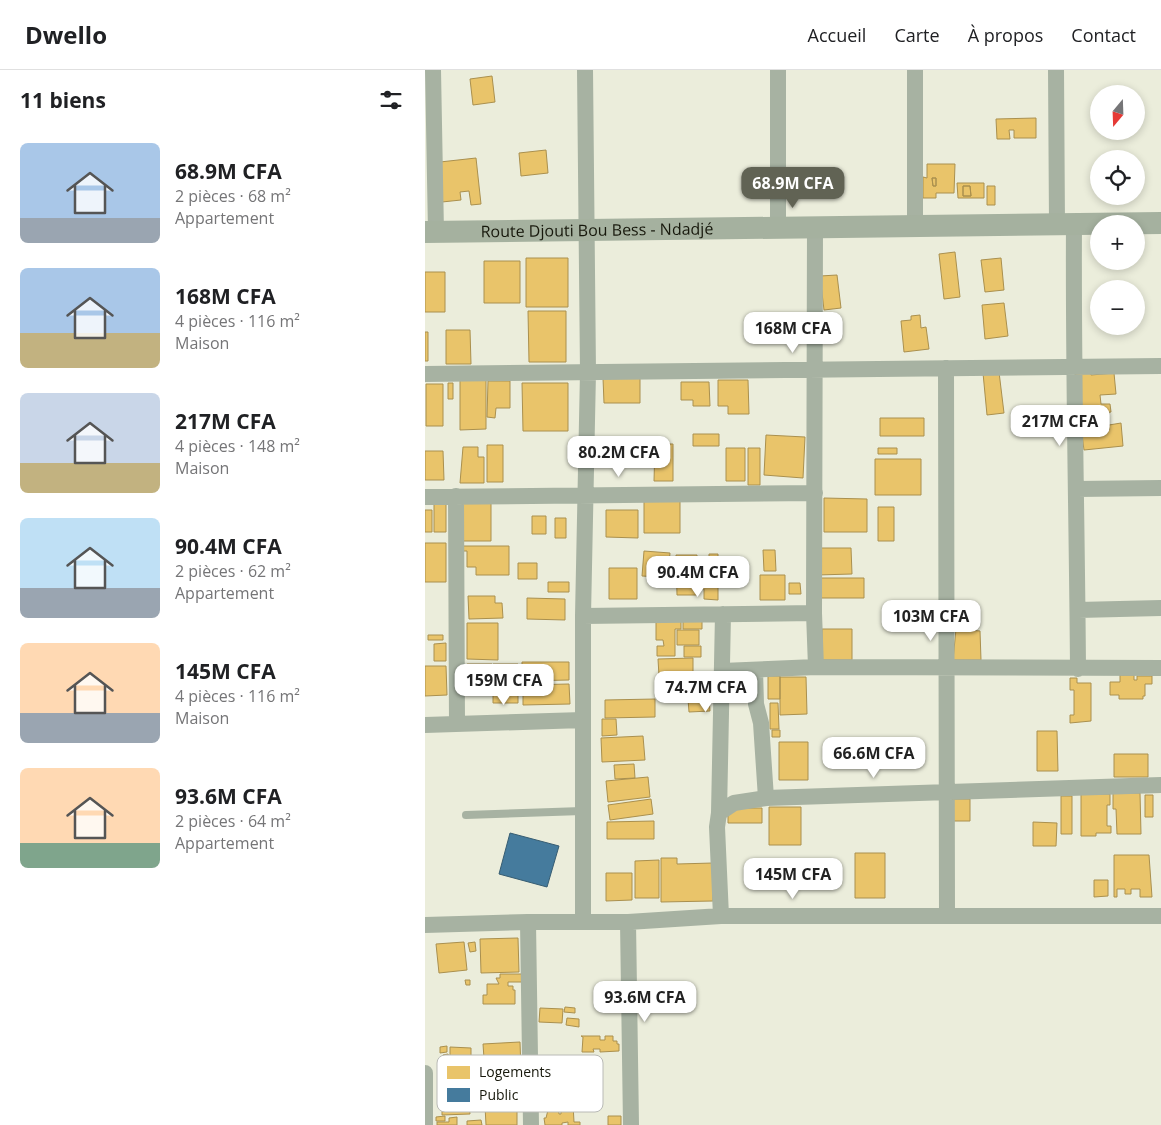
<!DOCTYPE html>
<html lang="fr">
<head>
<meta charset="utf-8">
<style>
	body { margin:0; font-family:"Open Sans",sans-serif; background:#f6f6f6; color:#202124; height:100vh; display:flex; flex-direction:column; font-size:19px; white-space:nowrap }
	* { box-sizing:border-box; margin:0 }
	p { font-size:16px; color:#757577 }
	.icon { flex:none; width:28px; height:28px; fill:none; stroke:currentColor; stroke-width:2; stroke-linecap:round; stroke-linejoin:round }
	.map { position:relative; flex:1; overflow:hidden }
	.panel { display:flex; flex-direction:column; background:#fff; width:425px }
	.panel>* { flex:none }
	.needle { width:32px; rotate:199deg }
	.buttons { position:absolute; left:665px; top:15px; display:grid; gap:10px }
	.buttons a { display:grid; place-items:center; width:55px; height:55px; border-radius:50%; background:#fff; box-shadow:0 2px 8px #0003; font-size:25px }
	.price { position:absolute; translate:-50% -42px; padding:0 11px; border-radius:10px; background:#fff; color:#222; font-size:16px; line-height:32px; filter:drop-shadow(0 1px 2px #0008) }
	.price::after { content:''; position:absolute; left:50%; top:30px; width:15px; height:11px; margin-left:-8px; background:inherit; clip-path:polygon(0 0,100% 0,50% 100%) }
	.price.current { background:#616354; color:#fff }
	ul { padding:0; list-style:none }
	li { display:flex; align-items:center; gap:15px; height:125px; padding:0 20px }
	li span { display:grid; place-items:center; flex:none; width:140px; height:100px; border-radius:8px; color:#555 }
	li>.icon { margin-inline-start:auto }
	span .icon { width:60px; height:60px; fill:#fffc; stroke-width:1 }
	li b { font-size:21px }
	h2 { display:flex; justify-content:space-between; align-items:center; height:60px; padding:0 20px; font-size:21px }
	header { display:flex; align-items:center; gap:30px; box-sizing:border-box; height:70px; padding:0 25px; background:#fff; border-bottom:1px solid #e0e0e0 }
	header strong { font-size:24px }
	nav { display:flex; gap:28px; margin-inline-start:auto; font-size:18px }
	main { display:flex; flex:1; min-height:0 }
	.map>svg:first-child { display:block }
</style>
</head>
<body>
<header>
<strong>Dwello</strong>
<nav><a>Accueil</a><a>Carte</a><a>À propos</a><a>Contact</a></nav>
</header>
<main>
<section class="panel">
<h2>11 biens<svg class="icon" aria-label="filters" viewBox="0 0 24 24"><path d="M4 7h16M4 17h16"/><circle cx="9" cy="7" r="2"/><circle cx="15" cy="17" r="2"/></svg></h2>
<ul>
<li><span style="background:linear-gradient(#a9c7e8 75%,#9aa5b1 0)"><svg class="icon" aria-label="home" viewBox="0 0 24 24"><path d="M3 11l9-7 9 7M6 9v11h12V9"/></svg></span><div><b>68.9M CFA</b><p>2 pièces · 68 m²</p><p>Appartement</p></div></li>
<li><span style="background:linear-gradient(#a9c7e8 65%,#c2b280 0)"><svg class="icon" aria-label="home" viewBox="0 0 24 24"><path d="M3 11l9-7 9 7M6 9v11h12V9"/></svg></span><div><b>168M CFA</b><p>4 pièces · 116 m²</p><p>Maison</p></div></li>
<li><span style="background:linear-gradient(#c9d6e8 70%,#c2b280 0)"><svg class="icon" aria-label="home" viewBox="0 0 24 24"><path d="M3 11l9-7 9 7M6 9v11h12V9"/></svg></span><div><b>217M CFA</b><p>4 pièces · 148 m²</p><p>Maison</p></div></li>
<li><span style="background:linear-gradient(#bfe0f5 70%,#9aa5b1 0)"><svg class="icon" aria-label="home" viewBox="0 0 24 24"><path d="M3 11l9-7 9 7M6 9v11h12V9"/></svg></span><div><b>90.4M CFA</b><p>2 pièces · 62 m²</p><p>Appartement</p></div></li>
<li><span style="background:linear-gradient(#ffd9b3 70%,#9aa5b1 0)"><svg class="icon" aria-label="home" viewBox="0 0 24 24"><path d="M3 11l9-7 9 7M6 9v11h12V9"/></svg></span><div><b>145M CFA</b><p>4 pièces · 116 m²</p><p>Maison</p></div></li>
<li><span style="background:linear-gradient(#ffd9b3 75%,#7fa58c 0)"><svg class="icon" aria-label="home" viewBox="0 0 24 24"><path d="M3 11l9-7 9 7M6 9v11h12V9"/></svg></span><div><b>93.6M CFA</b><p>2 pièces · 64 m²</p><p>Appartement</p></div></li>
</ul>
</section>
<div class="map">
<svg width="736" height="1055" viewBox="0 0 736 1055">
	<rect width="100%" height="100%" fill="#ebeddb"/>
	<path fill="#e9c46a" stroke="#aa904e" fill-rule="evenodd" d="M67,6L70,32L48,35L45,9Z
		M611,48V68H589V60H584L585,69H572L571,49Z
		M121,80L123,103L96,106L94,83Z
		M51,88L56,134L46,135L44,121L35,122L36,130L17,132L15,92Z
		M502,94H530L529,123H511V128H498V107L502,108ZM507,108H511V116H508Z
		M507,108H511V116H508Z
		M532,113H559V128H533ZM538,116H545L546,126H538Z
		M538,116H545L546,126H538Z
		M562,116H570V135H562Z
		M530,182L535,227L519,229L514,184Z
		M101,188H143V237H101Z
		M576,188L579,220L560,222L556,190Z
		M59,191H95V233H59Z
		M0,202H20V242H0Z
		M412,205L416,238L399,240L395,206Z
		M579,233L583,266L560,269L557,235Z
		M103,241H141V292H104Z
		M495,245L496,258L501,257L504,279L479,282L476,251L486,250V246Z
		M21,260H45L46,294H21Z
		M0,262H3V291H0Z
		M574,302L579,343L562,345L558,303Z
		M666,302V305L689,303L691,324L675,325L676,334H685L686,342L680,343L681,353L656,355L655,349L663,348V344L654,345L650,304Z
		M215,307V333H179L178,308Z
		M35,310H61V359L35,360Z
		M293,310H323L324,344H303V336H293Z
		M63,311H85V338H71L70,348L62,347Z
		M256,312H284L285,336H268V330H256Z
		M23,313H28V329H23Z
		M97,313H143V361H98Z
		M1,314H18V356H1Z
		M455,348H499V366H455Z
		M696,353L698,376L659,380L656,358L669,356L670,361L684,360V355Z
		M268,364H294V376H268Z
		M341,365L380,367L378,408L339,405Z
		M230,374H248V411H229Z
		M62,375H78V412H62Z
		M38,377H53V387H59V413H35Z
		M301,378H320V411H301Z
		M323,378H335V415H323Z
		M453,378H472V384H453Z
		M0,381H18L19,410H0Z
		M450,389H496V425H450Z
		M399,428L442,429V462H399Z
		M219,429H255V463H219Z
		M9,431H21V462H9Z
		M37,431H66V471H37Z
		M453,437H469V471H453Z
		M0,440H7V462H0Z
		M181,440H213V468L181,467Z
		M107,446H121V464H107Z
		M130,448H141V468H130Z
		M0,473H21V512H0Z
		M38,476H84V505H51V497H42V481H38Z
		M391,478H426L427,504L392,505Z
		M338,480H350L351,501H339Z
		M219,481L245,483L243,505H234V507L217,506Z
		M284,484H293V530L279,529V519H274V493H284Z
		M251,485H272V525H252Z
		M93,493H112V509H93Z
		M184,498H212V529H184Z
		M335,505H360V530H335Z
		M395,508H439V528H396Z
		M123,512H144V522H123Z
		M364,513H375L376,524H364Z
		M43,526H70V533H77L78,548L44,549Z
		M102,528L140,529V550L102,549Z
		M231,549H256V559H250V586H232V576H239L238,570H231Z
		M258,551H277V559H258Z
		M42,553H73V590L42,589Z
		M397,559H427V590H397Z
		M531,559L555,561L556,590H528Z
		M252,560H274V575H252Z
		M3,565H18V570H3Z
		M21,573V591H9V574Z
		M259,576H276V587H259Z
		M268,588V622H242L241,612L234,606L233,589Z
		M97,592H144V610L97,611Z
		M42,594H67V623H42Z
		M68,594H93V633H68Z
		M0,596H21L22,625L0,626Z
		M695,605H709V610H712V606H727V614H720V626H718V629H694V625H685V612H695Z
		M343,606H355V629H343Z
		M355,607H381L382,644L355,645Z
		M645,608H652V613H666V651L645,653V645H649V620H645Z
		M144,614L145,634L98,635V615Z
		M284,627L285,641L264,642L263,629Z
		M230,629V647L180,648V630Z
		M345,633H353L354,659H345Z
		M177,649H191L192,665L177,666Z
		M347,660H355V667H347Z
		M612,661H632L633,701H612Z
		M218,666L220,690L177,692L176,668Z
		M354,672H383V710H354Z
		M689,684H723V707H689Z
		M209,694L210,708L190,709L189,695Z
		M223,707L225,727L183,732L181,711Z
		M688,723H715L716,764H692L691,739H688Z
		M656,724H685V735H682V756H686V763H671V766H656Z
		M720,725H728V747H720Z
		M636,726H647V764H636Z
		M226,729L228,744L185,750L183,735Z
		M527,729H545V751H527Z
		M344,737H376V775H344Z
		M303,738H337V753H303Z
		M229,751V769H182V752Z
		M608,752L632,753L631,776H608Z
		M430,783H460V828H430Z
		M689,785H724L727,827H715V819H706V824H700V819H692V827H689Z
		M236,788H252V794L288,793V831L236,832Z
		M234,790V828H210V791Z
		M181,803H207V830L181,831Z
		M669,810H683V826L669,827Z
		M93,868L94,902L56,903L55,869Z
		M39,872L42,900L14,903L11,874Z
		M50,872L51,881L45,882L43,873Z
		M75,904H97V912H83V916H88V920H90V934H58V925H62V914H74L71,908H75Z
		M40,910H45V915H41Z
		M140,937L150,938V943L139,942Z
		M115,938L138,939L137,953L114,952Z
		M142,948L154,949V957L141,955Z
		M156,966H175V970H180V966H188V971H192V974H194V981L175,982V979H168L169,982H157L158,967Z
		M95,972L96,1001L60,1003L58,974Z
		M22,976V982L15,983V977Z
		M25,977L46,978V988L25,987Z
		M23,984L25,991L21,992L18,985Z
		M133,1033L134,1044H136V1039H139V1034H148L149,1052H155V1055H143V1052L137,1053V1055H120L119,1048H121L123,1040L119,1041L118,1034Z
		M44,1035L45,1044L17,1045V1036Z
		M92,1035V1055H61L60,1036Z
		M20,1046V1051H11V1047Z
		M183,1046H196V1055H183Z
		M32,1047V1055H12V1052H24V1048Z
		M56,1050L57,1055H42V1051Z"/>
	<path fill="#457b9d" stroke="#375d72" d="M85,763L134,776L122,817L74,804Z"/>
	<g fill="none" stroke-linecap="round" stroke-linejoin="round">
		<path stroke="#a7b2a2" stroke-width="8" d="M41,745L157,741"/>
		<path stroke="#a7b2a2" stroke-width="16" d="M8,0L11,162
			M490,0V156
			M631,0L632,154
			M649,154C648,302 652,451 653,599
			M390,157L389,543L391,597
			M353,158V0
			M521,298L522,845
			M0,304L736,296
			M652,419L736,418
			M31,426L32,653
			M0,427L390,423
			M653,540L736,538
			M158,546L389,543
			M330,600L331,634L336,653L341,728
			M297,601L391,597L736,598
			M0,655L158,650
			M294,743L298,544
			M296,846L292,757L294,743L309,733L341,728L736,715
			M158,851V546L163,302L160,0
			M103,852L106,1055
			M203,852L206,1055
			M0,855L103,852H203L296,846H736
			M0,1003V1055"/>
		<path stroke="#a5b19f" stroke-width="22" id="s1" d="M0,162L736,153"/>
	</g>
	<g text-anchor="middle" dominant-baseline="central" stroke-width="5" stroke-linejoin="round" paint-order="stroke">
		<g font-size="16" fill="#17180c" stroke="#fff">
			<text stroke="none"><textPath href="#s1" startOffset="172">Route Djouti Bou Bess - Ndadjé</textPath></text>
		</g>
	</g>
	<rect x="12" y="985" width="166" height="57" rx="8" fill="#fff" stroke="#b9bab6" stroke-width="1"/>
	<rect x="22" y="996" width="23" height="13" fill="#e9c46a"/>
	<rect x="22" y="1018" width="23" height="14" fill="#457b9d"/>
	<g font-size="14" fill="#17180c">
		<text x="54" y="1007">Logements</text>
		<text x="54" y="1030">Public</text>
	</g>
</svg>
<div class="buttons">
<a><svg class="needle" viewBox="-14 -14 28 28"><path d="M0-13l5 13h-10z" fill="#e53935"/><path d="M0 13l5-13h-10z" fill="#757577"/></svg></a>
<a><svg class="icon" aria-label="locate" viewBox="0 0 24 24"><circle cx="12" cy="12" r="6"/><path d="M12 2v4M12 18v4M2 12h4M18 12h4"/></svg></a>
<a>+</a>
<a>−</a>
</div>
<b class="price current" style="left:368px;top:139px">68.9M CFA</b>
<b class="price" style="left:368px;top:284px">168M CFA</b>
<b class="price" style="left:635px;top:377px">217M CFA</b>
<b class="price" style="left:194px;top:408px">80.2M CFA</b>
<b class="price" style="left:273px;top:528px">90.4M CFA</b>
<b class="price" style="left:506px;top:572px">103M CFA</b>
<b class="price" style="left:79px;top:636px">159M CFA</b>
<b class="price" style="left:281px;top:643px">74.7M CFA</b>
<b class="price" style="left:449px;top:709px">66.6M CFA</b>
<b class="price" style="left:368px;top:830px">145M CFA</b>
<b class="price" style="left:220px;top:953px">93.6M CFA</b>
</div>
</main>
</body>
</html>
